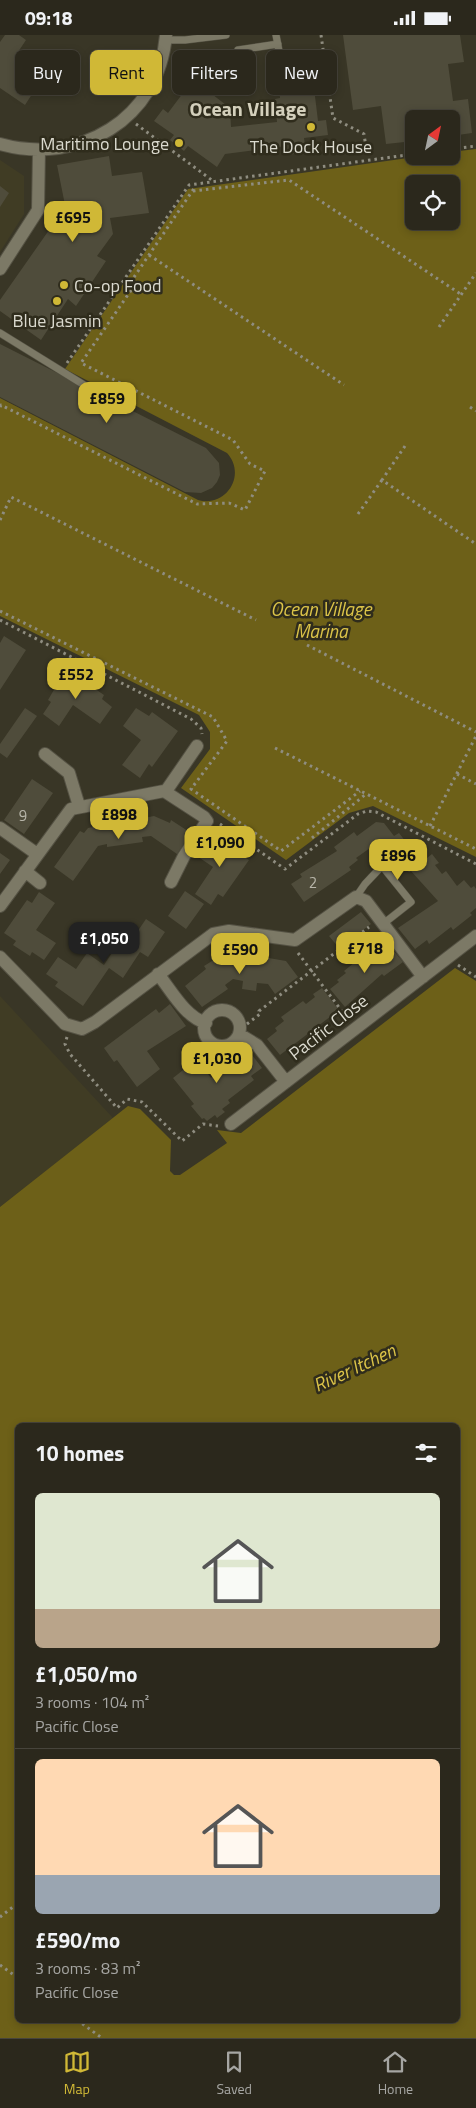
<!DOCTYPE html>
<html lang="en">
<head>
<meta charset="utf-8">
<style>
	body { margin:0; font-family:"Titillium Web",sans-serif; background:#333025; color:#f1f3f6; height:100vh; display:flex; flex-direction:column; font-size:19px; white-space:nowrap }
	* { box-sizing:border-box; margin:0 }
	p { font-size:16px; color:#a6a6a3 }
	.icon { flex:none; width:28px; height:28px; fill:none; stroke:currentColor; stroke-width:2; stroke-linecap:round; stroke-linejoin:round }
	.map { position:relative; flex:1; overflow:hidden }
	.panel { position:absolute; left:15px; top:1388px; width:445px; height:600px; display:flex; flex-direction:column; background:#2b281c; border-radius:8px; box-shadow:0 2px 8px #0003,0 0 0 1px #47443b }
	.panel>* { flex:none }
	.banner { position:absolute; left:15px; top:15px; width:446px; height:45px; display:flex; gap:10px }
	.needle { width:32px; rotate:33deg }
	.buttons { position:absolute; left:405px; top:75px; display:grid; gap:10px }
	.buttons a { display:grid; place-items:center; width:55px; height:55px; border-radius:8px; background:#2b281c; box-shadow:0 2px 8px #0003,0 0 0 1px #47443b; font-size:25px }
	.price { position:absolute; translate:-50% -42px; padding:0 11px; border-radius:10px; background:#d0b836; color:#111; font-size:16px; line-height:32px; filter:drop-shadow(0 1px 2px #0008) }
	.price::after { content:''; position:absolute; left:50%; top:30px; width:15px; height:11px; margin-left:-8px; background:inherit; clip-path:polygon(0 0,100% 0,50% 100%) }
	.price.on { background:#222; color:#fff }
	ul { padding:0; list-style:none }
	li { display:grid; align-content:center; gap:10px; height:265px; padding:0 20px }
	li+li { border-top:1px solid #47443b }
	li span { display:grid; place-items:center; height:155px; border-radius:8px; color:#555 }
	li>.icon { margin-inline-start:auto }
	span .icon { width:90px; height:90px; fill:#fffc; stroke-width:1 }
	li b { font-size:21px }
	h2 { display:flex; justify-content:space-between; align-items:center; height:60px; padding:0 20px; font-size:21px }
	.chip { padding:0 18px; border-radius:8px; background:#2b281c; box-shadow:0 2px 8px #0003,0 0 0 1px #47443b; font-size:18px; line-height:45px }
	.chip.on { background:#d0b836; color:#111 }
	.status { display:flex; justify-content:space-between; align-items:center; height:35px; padding:0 25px; background:#2b281c; direction:ltr }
	.status svg { height:14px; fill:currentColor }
	.dock { display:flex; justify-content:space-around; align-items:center; height:70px; border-top:1px solid #47443b; background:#2b281c; font-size:14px; color:#a6a6a3 }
	.dock a { display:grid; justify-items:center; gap:2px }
	.dock .on { color:#d0b836 }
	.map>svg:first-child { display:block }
</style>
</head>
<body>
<div class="status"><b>09:18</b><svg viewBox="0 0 49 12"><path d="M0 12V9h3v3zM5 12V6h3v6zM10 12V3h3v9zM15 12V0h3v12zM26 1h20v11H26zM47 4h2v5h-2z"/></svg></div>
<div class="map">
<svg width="476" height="2003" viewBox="0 0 476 2003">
	<rect width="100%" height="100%" fill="#393626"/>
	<path fill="#403c24" d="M0,125L24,141V179L0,217Z
		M0,961L113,1083L0,1172Z"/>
	<path fill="#6d6018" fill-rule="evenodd" d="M476,114V822L373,771L349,778L286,825L181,753L210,714V697L199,680L0,581V363L198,465C226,473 247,440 227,418L65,334L188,154L422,121H451V117ZM414,149H451V186H414Z
		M455,933L476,946V2003H0V1172L128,1071L140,1074L171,1105L170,1136L174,1140H180L227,1108L217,1095L241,1098ZM18,1390H458V1985H18Z"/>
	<path fill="#4f4c3b" d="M5,0H19L26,5L16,20L45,39L25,70L0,53V7Z
		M343,0H460L464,27L448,29L453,66L468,64L472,98L451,101V84H414V106L386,109L381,71L353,75Z
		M291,38L292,46L320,43L321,52L314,53L318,86L326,85L328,100L304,103L306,117L288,120L286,111L225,119L217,132L188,111L184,116L170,105L174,100L154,86L163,74L168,78L195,42L206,50L204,53L230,73L231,92L277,87L275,64L280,63L278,39Z
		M109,121L112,141L142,137L149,178L110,183L113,199L97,221L106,226L76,271L68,264L41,305L0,276V265L54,188L62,194L68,185L57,130Z
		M0,151L9,158L0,172Z
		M0,309L206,413L219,428L220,440L217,447L212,453L201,458L185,457L0,362Z
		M4,601L26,615L0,655V608Z
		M65,636L67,638L69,636L104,660L102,664L112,672L100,689L73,670L59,691L43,679L51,667L48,665Z
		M25,673L37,681L7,723L0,718V709Z
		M136,673L149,681L152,677L178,696L152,732L149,729L140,743L122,730L141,705L123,691Z
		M32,744L53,758L24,799L4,785Z
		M139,781V784L154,781L170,788L171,785L191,798L177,819L151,801L142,802L143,807L107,812V809L98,811L73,846L54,832L80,796L84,798L88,793L104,790L103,787Z
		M376,787L384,788L394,801L399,798L409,811L414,806L427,823L432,819L439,828L435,830L442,839L446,836L457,851L464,845L471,853L474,851L476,854V873L470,878L472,880L453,895L451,892L429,909L427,905L415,914L398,893L438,866L411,836L409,837L402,829L399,832L392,823L390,825L377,808L356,823L358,825L349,832L351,835L304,867L291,849L302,842L300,839L337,816L334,812L354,797L357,801Z
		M206,801L218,809L221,805L225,807L226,805L236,815L238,813L248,820L246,823L249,825L223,862L218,859L211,870L195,859L213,832L194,819Z
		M0,818L10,825L0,839Z
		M185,856L204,869L186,894L168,881Z
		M39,857L55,868L36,895L56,908L44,925L32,917L30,921L13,910L16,906L4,898L27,865L32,868Z
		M361,877L371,889L339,913L329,901Z
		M146,884L165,897L148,922L140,917L123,943L109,933L83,971L55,951L58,947L46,939L58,922L76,934L87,918L104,930L121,904L129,909Z
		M388,909L403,927L384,941L382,939L345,972L330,954L339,947L337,945L346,938L344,936L366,918L368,921L377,914L379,917Z
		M228,916L286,926L298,942L275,959L268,949L257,948L256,956L242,954L243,946L233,944L225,950L228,954L202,972L185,951L206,934L204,931Z
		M322,953L339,975L280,1020L267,1004L277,996L275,993L284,986L281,982L303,966L306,969L315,962L313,959Z
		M170,969L186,991L147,1016L160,1034L137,1052L117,1025L114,1027L104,1013L156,974L159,978Z
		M246,1012L262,1033L251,1041L254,1045L228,1065L230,1068L222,1074L225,1077L217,1083L215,1080L207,1086L204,1083L202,1084L191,1071L194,1069L173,1043L197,1024L211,1043Z"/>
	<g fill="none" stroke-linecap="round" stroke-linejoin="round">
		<g stroke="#555244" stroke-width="8">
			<path id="service" d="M276,0L280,21
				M166,5H185L226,0
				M241,35L238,15L278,9
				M0,298L97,358
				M356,862L365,849L382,831L411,867L383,889"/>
		</g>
		<g stroke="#555244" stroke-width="14">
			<path id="minor" d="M0,109C79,131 159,84 166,0
				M0,234L38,175L39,115
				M45,719L69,738L79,771
				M166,756L197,711
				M0,793L37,819
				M25,836L40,848
				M0,871L71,774L164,756L204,782L207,786L184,821L171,847
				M0,922L65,989L82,994L95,987L213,899L229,896L295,905L356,862L366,866L423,942
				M158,939C171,955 185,982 206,988
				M204 993a18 18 0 1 1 36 0a18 18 0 1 1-36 0Z
				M239,999L257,1010L286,1047
				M231,1089L476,901"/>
		</g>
		<path stroke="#8f8d80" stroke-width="3" stroke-dasharray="2.5 4" stroke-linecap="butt" d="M321,0L333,83L364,99L367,119
			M136,89L213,146
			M451,114L476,111
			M193,156L289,145L462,260
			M149,220L344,350
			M439,292L476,238
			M67,328L189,150L414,119
			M0,372L1,370L197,469L229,468L245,475L265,436L250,429L233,405L81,328L134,251L130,248L195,152
			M470,372L476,376
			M405,411L382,445L476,509
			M358,479L382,445
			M0,485L11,462L256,585
			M0,576L213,682L227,706L191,754L281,816L360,756
			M0,585L191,684L201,693L202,699
			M307,610L476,697
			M275,713L476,814
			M457,739L476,749
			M220,789L285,834L358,779L367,776L376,777L476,829
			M430,791L476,701
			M312,803L366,759
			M298,918L347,983
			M458,930L476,942
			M247,989L260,979L259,976L369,892
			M67,1002L65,1009L70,1019L117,1073L127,1064L142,1067L182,1106L203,1089L218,1091
			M0,1882L18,1868
			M0,1930L18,1943
			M77,1985L102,2003"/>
		<use href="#service" stroke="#7c7966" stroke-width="7"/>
		<use href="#minor" stroke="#7c7966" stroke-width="12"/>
	</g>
	<g fill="#d0b836" stroke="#2f2c1c" stroke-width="2">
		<circle cx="311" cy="92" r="5"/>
		<circle cx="179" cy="108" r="5"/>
		<circle cx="64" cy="250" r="5"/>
		<circle cx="57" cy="266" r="5"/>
	</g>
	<g text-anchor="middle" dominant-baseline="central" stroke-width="5" stroke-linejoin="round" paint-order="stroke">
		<g font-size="15" fill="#b8b6aa">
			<text x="23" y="780">9</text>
			<text x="313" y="847">2</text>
		</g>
		<g font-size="18" fill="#dbdacf" stroke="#2f2c1c">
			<text x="169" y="108" text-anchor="end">Maritimo Lounge</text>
			<text x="311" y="111">The Dock House</text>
			<text x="74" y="250" text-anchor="start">Co-op Food</text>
			<text x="57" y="285">Blue Jasmin</text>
		</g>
		<g font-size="18" fill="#dbdacf" stroke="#2f2c1c">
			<text transform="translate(328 992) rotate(-38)">Pacific Close</text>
		</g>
		<g font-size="19" font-style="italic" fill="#dcc448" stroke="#2f2c1c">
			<text x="321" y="573">Ocean Village<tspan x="321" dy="22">Marina</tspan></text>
			<text transform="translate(354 1332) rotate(-25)">River Itchen</text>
		</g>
		<g font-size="20" font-weight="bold" fill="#d4d0bc" stroke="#2f2c1c">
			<text x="248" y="73">Ocean Village</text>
		</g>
	</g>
</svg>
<div class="buttons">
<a><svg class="needle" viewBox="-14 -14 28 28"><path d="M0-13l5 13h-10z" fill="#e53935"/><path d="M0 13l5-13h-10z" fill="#a6a6a3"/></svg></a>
<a><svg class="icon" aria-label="locate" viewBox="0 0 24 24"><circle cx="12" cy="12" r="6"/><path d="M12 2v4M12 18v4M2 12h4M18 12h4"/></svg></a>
</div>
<b class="price" style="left:73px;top:208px">£695</b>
<b class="price" style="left:107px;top:389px">£859</b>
<b class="price" style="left:76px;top:665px">£552</b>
<b class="price" style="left:119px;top:805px">£898</b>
<b class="price" style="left:220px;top:833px">£1,090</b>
<b class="price" style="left:398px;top:846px">£896</b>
<b class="price on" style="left:104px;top:929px">£1,050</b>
<b class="price" style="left:365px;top:939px">£718</b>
<b class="price" style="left:240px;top:940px">£590</b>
<b class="price" style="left:217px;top:1049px">£1,030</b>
<div class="banner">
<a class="chip">Buy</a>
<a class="chip on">Rent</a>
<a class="chip">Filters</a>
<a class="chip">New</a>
</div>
<section class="panel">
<h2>10 homes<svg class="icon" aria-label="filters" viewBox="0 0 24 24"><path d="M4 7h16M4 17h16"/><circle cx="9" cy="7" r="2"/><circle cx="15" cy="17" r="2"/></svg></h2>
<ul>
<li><span style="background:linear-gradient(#dfe7d0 75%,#b9a48a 0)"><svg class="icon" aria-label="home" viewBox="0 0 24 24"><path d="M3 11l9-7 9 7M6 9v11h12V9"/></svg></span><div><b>£1,050/mo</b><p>3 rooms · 104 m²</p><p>Pacific Close</p></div></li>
<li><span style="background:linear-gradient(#ffd9b3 75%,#9aa5b1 0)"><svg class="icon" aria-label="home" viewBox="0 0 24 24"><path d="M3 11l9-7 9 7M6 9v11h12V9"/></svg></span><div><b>£590/mo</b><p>3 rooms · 83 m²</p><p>Pacific Close</p></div></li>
</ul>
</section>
</div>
<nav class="dock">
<a class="on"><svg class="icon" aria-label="map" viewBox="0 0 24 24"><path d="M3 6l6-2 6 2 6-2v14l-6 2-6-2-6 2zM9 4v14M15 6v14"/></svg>Map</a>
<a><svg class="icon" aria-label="saved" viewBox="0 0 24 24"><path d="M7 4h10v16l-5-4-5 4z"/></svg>Saved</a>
<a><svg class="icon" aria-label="home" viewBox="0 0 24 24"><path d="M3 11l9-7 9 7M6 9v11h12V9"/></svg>Home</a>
</nav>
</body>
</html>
